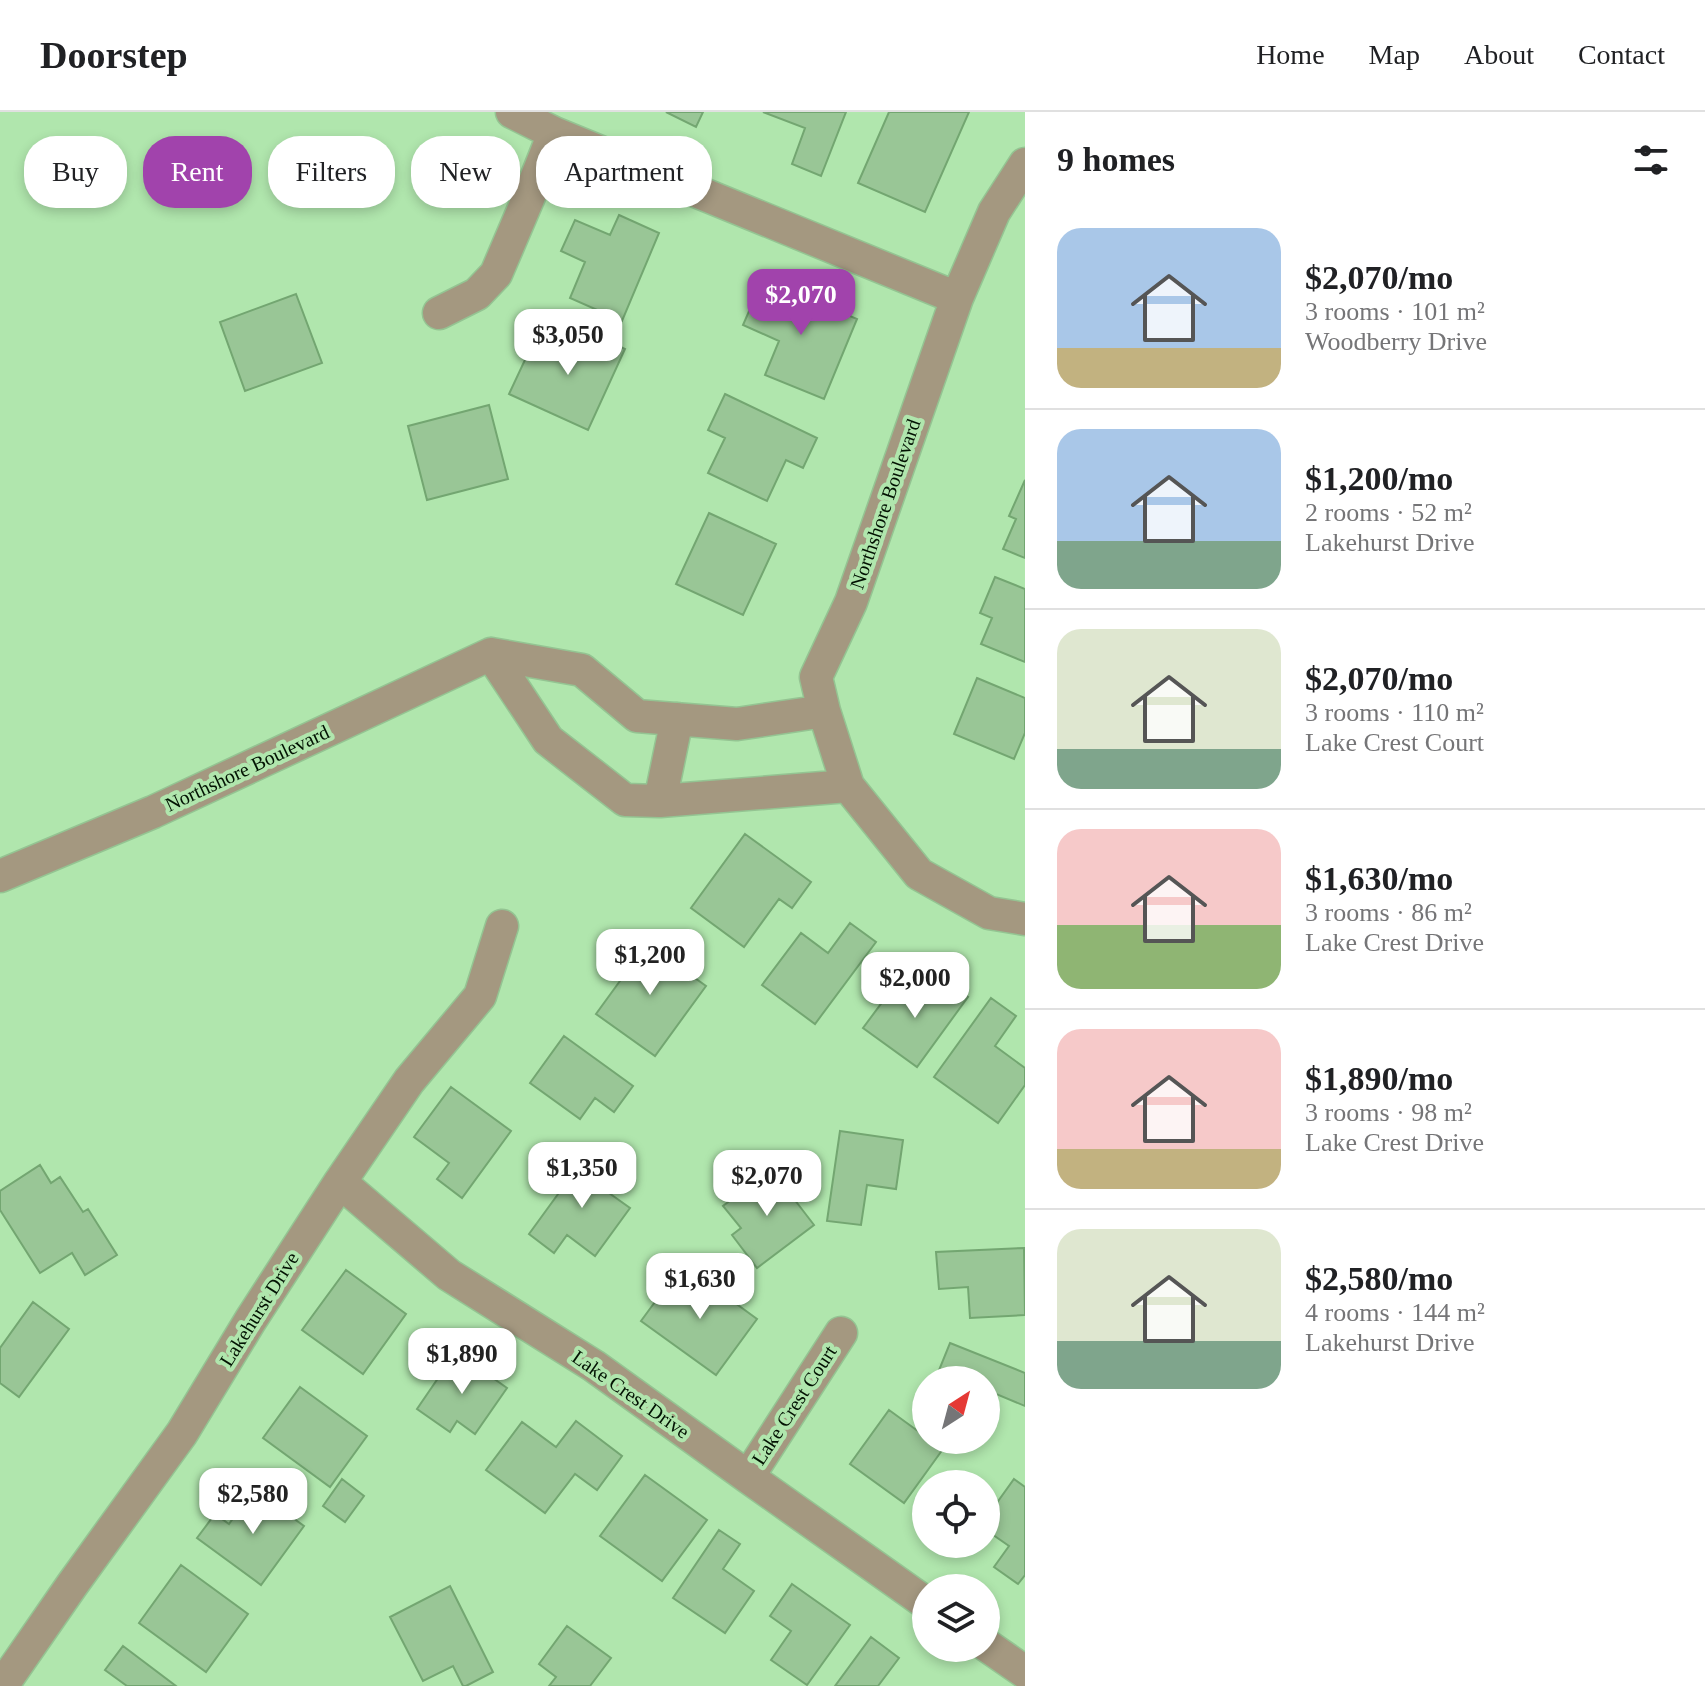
<!DOCTYPE html>
<html lang="en">
<head>
<meta charset="utf-8">
<style>
	body { margin:0; font-family:"Times New Roman",serif; background:#f6f6f6; color:#202124; height:100vh; display:flex; flex-direction:column; font-size:30px; white-space:nowrap }
	* { box-sizing:border-box; margin:0 }
	p { font-size:26px; color:#757577 }
	.icon { flex:none; width:44px; height:44px; fill:none; stroke:currentColor; stroke-width:2; stroke-linecap:round; stroke-linejoin:round }
	.map { position:relative; flex:1; overflow:hidden }
	.details { display:flex; flex-direction:column; background:#fff; width:680px }
	.details>* { flex:none }
	.banner { position:absolute; left:24px; top:24px; width:760px; height:72px; display:flex; gap:16px }
	.needle { width:52px; rotate:36deg }
	.controls { position:absolute; left:912px; top:1254px; display:grid; gap:16px }
	.controls a { display:grid; place-items:center; width:88px; height:88px; border-radius:50%; background:#fff; box-shadow:0 4px 12px #0003; font-size:40px }
	.price { position:absolute; translate:-50% -68px; padding:0 18px; border-radius:16px; background:#fff; color:#222; font-size:26px; line-height:52px; filter:drop-shadow(0 2px 4px #0008) }
	.price::after { content:''; position:absolute; left:50%; top:48px; width:24px; height:18px; margin-left:-12px; background:inherit; clip-path:polygon(0 0,100% 0,50% 100%) }
	.price.selected { background:#a143ac; color:#fff }
	ul { padding:0; list-style:none }
	li { display:flex; align-items:center; gap:24px; height:200px; padding:0 32px }
	li+li { border-top:2px solid #e0e0e0 }
	li span { display:grid; place-items:center; flex:none; width:224px; height:160px; border-radius:24px; color:#555 }
	li>.icon { margin-inline-start:auto }
	span .icon { width:96px; height:96px; fill:#fffc; stroke-width:1 }
	li b { font-size:34px }
	h2 { display:flex; justify-content:space-between; align-items:center; height:96px; padding:0 32px; font-size:34px }
	.tag { padding:0 28px; border-radius:32px; background:#fff; box-shadow:0 4px 12px #0003; font-size:28px; line-height:72px }
	.tag.selected { background:#a143ac; color:#fff }
	header { display:flex; align-items:center; gap:48px; box-sizing:border-box; height:112px; padding:0 40px; background:#fff; border-bottom:2px solid #e0e0e0 }
	header strong { font-size:38px }
	nav { display:flex; gap:44px; margin-inline-start:auto; font-size:28px }
	main { display:flex; flex:1; min-height:0 }
	.map>svg:first-child { display:block }
</style>
</head>
<body>
<header>
<strong>Doorstep</strong>
<nav><a>Home</a><a>Map</a><a>About</a><a>Contact</a></nav>
</header>
<main>
<div class="map">
<svg width="1025" height="1574" viewBox="0 0 1025 1574">
	<rect width="100%" height="100%" fill="#b0e6ad"/>
	<path fill="#99c696" stroke="#73a671" stroke-width="2" d="M666,0H703L696,15Z
		M763,0H846L821,64L792,52L805,16Z
		M889,0H969L925,100L858,71Z
		M619,103L659,121L622,209L570,186L585,150L561,139L575,108L610,123Z
		M763,167L857,207L824,287L765,263L779,229L743,213Z
		M296,182L322,251L245,279L220,210Z
		M586,219L625,237L588,318L509,282L538,220L578,238Z
		M725,282L817,326L803,356L786,348L767,389L708,361L725,326L708,318Z
		M489,293L508,367L427,388L408,314Z
		M1025,368V446L1003,437L1016,407L1009,404Z
		M709,401L776,432L743,503L676,472Z
		M995,465L1025,477V550L981,532L992,506L980,501Z
		M977,566L1025,586V621L1014,647L954,622Z
		M745,722L811,770L792,796L779,787L744,835L691,796Z
		M850,811L876,830L815,912L762,873L801,821L828,841Z
		M639,826L706,874L655,944L596,902L625,862L616,856Z
		M944,867L968,885L917,955L863,916L898,869L927,890Z
		M991,886L1016,904L995,934L1025,956V973L998,1011L934,965Z
		M564,924L633,974L614,1000L595,986L580,1007L530,971Z
		M451,975L511,1019L462,1086L437,1067L449,1051L414,1025Z
		M840,1019L903,1028L896,1077L867,1073L861,1113L827,1109Z
		M588,1041L613,1060L602,1076L630,1096L595,1144L567,1123L554,1141L529,1122Z
		M40,1053L51,1071L60,1065L83,1100L88,1097L117,1143L85,1163L72,1141L40,1161L0,1098V1079Z
		M771,1057L814,1113L757,1156L732,1123L741,1116L723,1094Z
		M1024,1136L1025,1203L970,1206L968,1175L939,1177L936,1140Z
		M346,1158L406,1202L363,1262L302,1218Z
		M694,1161L757,1207L716,1263L641,1209L674,1164L686,1172Z
		M33,1190L69,1217L19,1285L0,1271V1236Z
		M950,1231L1025,1261V1294L994,1281L986,1302V1268H935Z
		M456,1240L507,1276L475,1322L457,1309L450,1320L417,1297Z
		M300,1275L367,1324L330,1375L263,1326Z
		M889,1298L926,1325V1328H931L943,1337L904,1391L850,1352Z
		M576,1309L622,1344L597,1378L575,1362L545,1401L486,1358L522,1310L556,1335Z
		M645,1363L707,1408L662,1469L600,1424Z
		M342,1367L364,1384L345,1410L323,1394Z
		M1014,1367L1025,1375V1463L1018,1472L994,1455L1009,1434L986,1418V1406Z
		M253,1377L304,1414L261,1473L197,1426L215,1402L229,1412Z
		M719,1418L740,1432L723,1457L754,1479L725,1521L673,1486Z
		M181,1453L248,1502L206,1560L139,1511Z
		M792,1472L850,1513L807,1573L771,1548L791,1519L770,1504Z
		M450,1474L493,1560L466,1574H463L453,1554L423,1569L390,1505Z
		M567,1514L611,1546L590,1574H549L556,1565L539,1552Z
		M871,1525L899,1546L878,1574H835Z
		M123,1534L176,1574H127L105,1558Z"/>
	<g fill="none" stroke-linecap="round" stroke-linejoin="round">
		<g stroke="#94c492" stroke-width="35">
			<path id="minor" d="M512,0L554,21L957,186
				M1025,52L994,100L957,186L851,490L816,565L824,599L848,674L919,762L989,801L1025,807
				M439,201L477,182L496,162L528,87L554,21
				M491,542L548,628L625,688L660,689L848,674
				M660,689L677,607
				M0,764L153,700L491,542L582,558L637,604L737,612L824,599
				M340,1070L449,1163L594,1254L748,1365L926,1491
				M748,1365L841,1221
				M986,1533L1025,1560
				M2,1574L72,1473L182,1321L250,1209L340,1070L409,969L480,884L502,814"/>
		</g>
		<use href="#minor" stroke="#a49880" stroke-width="32"/>
	</g>
	<g text-anchor="middle" dominant-baseline="central" stroke-width="8" stroke-linejoin="round" paint-order="stroke">
		<g font-size="20" fill="#021202" stroke="#b0e6ad">
			<text transform="translate(885 392) rotate(-71)">Northshore Boulevard</text>
			<text transform="translate(247 656) rotate(-25)">Northshore Boulevard</text>
			<text transform="translate(259 1197) rotate(-58)">Lakehurst Drive</text>
			<text transform="translate(631 1282) rotate(35)">Lake Crest Drive</text>
			<text transform="translate(794 1293) rotate(-57)">Lake Crest Court</text>
		</g>
	</g>
</svg>
<div class="controls">
<a><svg class="needle" viewBox="-14 -14 28 28"><path d="M0-13l5 13h-10z" fill="#e53935"/><path d="M0 13l5-13h-10z" fill="#757577"/></svg></a>
<a><svg class="icon" aria-label="locate" viewBox="0 0 24 24"><circle cx="12" cy="12" r="6"/><path d="M12 2v4M12 18v4M2 12h4M18 12h4"/></svg></a>
<a><svg class="icon" aria-label="layers" viewBox="0 0 24 24"><path d="M12 4l9 5-9 5-9-5zM3 14l9 5 9-5"/></svg></a>
</div>
<b class="price selected" style="left:801px;top:225px">$2,070</b>
<b class="price" style="left:568px;top:265px">$3,050</b>
<b class="price" style="left:650px;top:885px">$1,200</b>
<b class="price" style="left:915px;top:908px">$2,000</b>
<b class="price" style="left:582px;top:1098px">$1,350</b>
<b class="price" style="left:767px;top:1106px">$2,070</b>
<b class="price" style="left:700px;top:1209px">$1,630</b>
<b class="price" style="left:462px;top:1284px">$1,890</b>
<b class="price" style="left:253px;top:1424px">$2,580</b>
<div class="banner">
<a class="tag">Buy</a>
<a class="tag selected">Rent</a>
<a class="tag">Filters</a>
<a class="tag">New</a>
<a class="tag">Apartment</a>
</div>
</div>
<section class="details">
<h2>9 homes<svg class="icon" aria-label="filters" viewBox="0 0 24 24"><path d="M4 7h16M4 17h16"/><circle cx="9" cy="7" r="2"/><circle cx="15" cy="17" r="2"/></svg></h2>
<ul>
<li><span style="background:linear-gradient(#a9c7e8 75%,#c2b280 0)"><svg class="icon" aria-label="home" viewBox="0 0 24 24"><path d="M3 11l9-7 9 7M6 9v11h12V9"/></svg></span><div><b>$2,070/mo</b><p>3 rooms · 101 m²</p><p>Woodberry Drive</p></div></li>
<li><span style="background:linear-gradient(#a9c7e8 70%,#7fa58c 0)"><svg class="icon" aria-label="home" viewBox="0 0 24 24"><path d="M3 11l9-7 9 7M6 9v11h12V9"/></svg></span><div><b>$1,200/mo</b><p>2 rooms · 52 m²</p><p>Lakehurst Drive</p></div></li>
<li><span style="background:linear-gradient(#dfe7d0 75%,#7fa58c 0)"><svg class="icon" aria-label="home" viewBox="0 0 24 24"><path d="M3 11l9-7 9 7M6 9v11h12V9"/></svg></span><div><b>$2,070/mo</b><p>3 rooms · 110 m²</p><p>Lake Crest Court</p></div></li>
<li><span style="background:linear-gradient(#f6c9c9 60%,#8fb573 0)"><svg class="icon" aria-label="home" viewBox="0 0 24 24"><path d="M3 11l9-7 9 7M6 9v11h12V9"/></svg></span><div><b>$1,630/mo</b><p>3 rooms · 86 m²</p><p>Lake Crest Drive</p></div></li>
<li><span style="background:linear-gradient(#f6c9c9 75%,#c2b280 0)"><svg class="icon" aria-label="home" viewBox="0 0 24 24"><path d="M3 11l9-7 9 7M6 9v11h12V9"/></svg></span><div><b>$1,890/mo</b><p>3 rooms · 98 m²</p><p>Lake Crest Drive</p></div></li>
<li><span style="background:linear-gradient(#dfe7d0 70%,#7fa58c 0)"><svg class="icon" aria-label="home" viewBox="0 0 24 24"><path d="M3 11l9-7 9 7M6 9v11h12V9"/></svg></span><div><b>$2,580/mo</b><p>4 rooms · 144 m²</p><p>Lakehurst Drive</p></div></li>
</ul>
</section>
</main>
</body>
</html>
